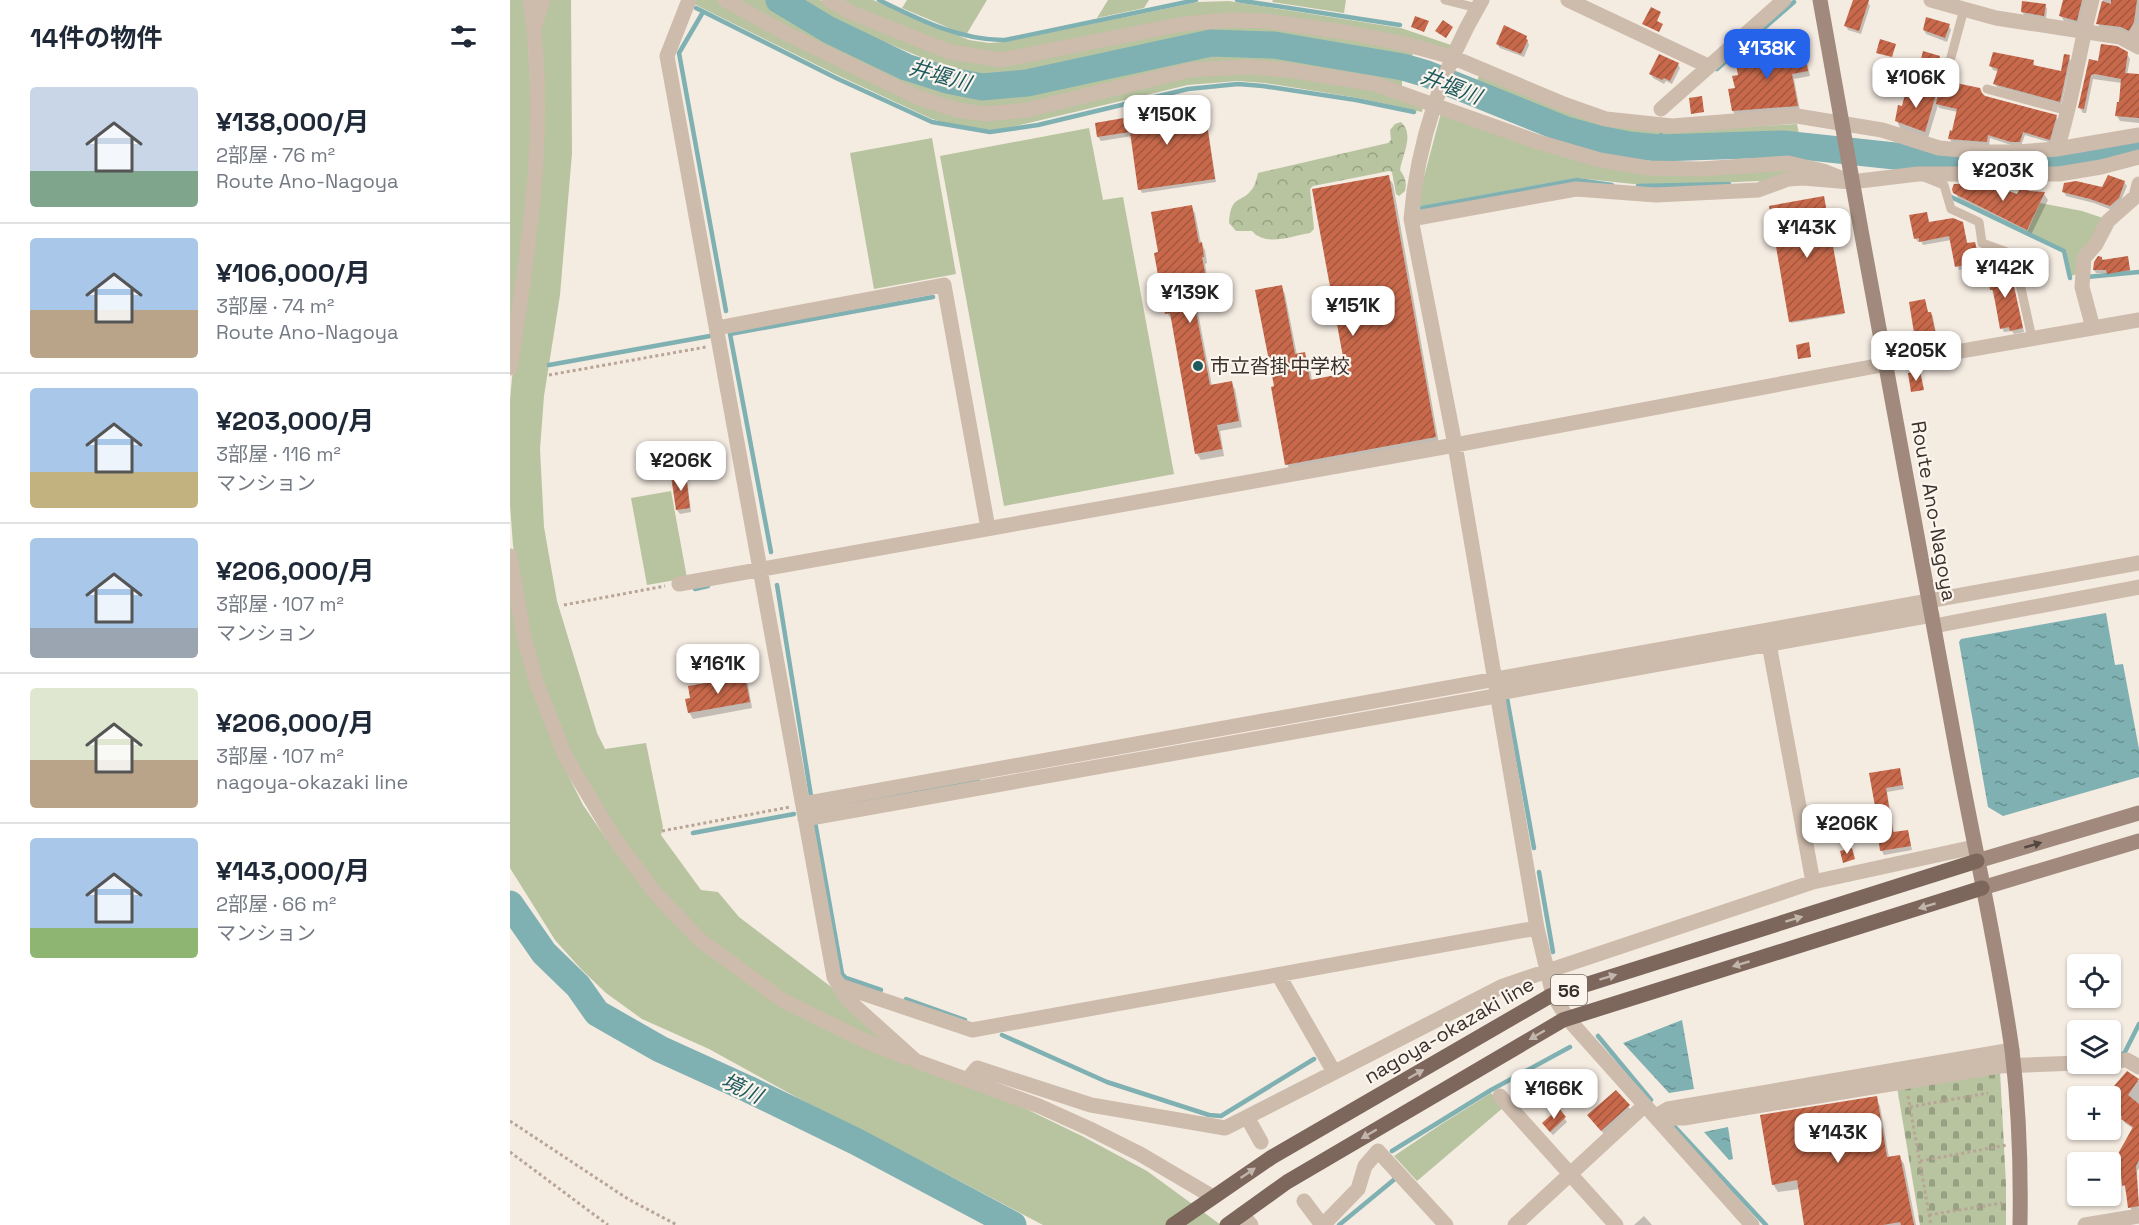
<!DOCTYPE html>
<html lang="ja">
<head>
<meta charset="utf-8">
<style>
	body { margin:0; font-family:"Space Grotesk","Noto Sans JP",sans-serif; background:#f6f6f7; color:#1f2937; height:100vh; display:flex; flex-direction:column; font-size:22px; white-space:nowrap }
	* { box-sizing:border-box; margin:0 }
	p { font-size:20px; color:#747a83 }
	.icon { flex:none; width:33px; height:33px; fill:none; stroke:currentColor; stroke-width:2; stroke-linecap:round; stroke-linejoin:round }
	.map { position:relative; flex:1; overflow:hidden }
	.sheet { display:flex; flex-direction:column; background:#fff; width:510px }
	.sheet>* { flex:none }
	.controls { position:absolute; left:1557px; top:954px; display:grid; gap:12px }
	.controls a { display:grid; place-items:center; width:54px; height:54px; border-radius:6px; background:#fff; box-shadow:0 2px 4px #0004; font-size:30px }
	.price { position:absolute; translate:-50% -51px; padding:0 14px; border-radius:12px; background:#fff; color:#222; font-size:20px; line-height:39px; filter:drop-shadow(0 2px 3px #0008) }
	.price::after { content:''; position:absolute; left:50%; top:36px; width:18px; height:14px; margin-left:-9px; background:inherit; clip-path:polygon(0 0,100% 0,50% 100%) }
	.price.current { background:#2563eb; color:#fff }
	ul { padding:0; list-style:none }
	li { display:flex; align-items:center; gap:18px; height:150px; padding:0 30px }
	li+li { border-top:2px solid #e0e1e3 }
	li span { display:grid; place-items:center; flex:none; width:168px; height:120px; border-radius:6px; color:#555 }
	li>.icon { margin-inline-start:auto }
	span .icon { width:72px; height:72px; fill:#fffc; stroke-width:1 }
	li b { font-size:26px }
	h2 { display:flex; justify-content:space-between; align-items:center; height:72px; padding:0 30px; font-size:26px }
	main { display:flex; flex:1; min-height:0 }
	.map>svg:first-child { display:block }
</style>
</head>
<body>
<main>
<section class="sheet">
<h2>14件の物件<svg class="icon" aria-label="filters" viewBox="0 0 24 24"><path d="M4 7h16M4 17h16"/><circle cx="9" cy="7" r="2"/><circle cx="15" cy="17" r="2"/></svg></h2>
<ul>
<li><span style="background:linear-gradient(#c9d6e8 70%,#7fa58c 0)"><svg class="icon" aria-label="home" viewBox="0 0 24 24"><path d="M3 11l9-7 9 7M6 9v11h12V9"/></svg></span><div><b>¥138,000/月</b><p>2部屋 · 76 m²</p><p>Route Ano-Nagoya</p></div></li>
<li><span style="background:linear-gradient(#a9c7e8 60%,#b9a48a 0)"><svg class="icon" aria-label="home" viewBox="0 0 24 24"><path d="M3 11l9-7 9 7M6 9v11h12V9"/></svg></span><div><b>¥106,000/月</b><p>3部屋 · 74 m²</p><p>Route Ano-Nagoya</p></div></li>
<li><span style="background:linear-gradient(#a9c7e8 70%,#c2b280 0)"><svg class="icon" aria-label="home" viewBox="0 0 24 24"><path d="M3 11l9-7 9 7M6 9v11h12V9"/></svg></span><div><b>¥203,000/月</b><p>3部屋 · 116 m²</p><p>マンション</p></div></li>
<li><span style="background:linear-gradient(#a9c7e8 75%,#9aa5b1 0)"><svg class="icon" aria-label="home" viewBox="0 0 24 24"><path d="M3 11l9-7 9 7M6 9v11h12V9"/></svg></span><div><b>¥206,000/月</b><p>3部屋 · 107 m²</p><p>マンション</p></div></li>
<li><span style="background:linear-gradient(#dfe7d0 60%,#b9a48a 0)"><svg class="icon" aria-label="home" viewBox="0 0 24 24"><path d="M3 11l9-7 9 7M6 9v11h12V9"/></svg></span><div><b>¥206,000/月</b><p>3部屋 · 107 m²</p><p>nagoya-okazaki line</p></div></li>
<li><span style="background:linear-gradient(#a9c7e8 75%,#8fb573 0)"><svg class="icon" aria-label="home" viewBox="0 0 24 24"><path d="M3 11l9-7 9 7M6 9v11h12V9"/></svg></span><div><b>¥143,000/月</b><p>2部屋 · 66 m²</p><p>マンション</p></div></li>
</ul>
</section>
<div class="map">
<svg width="1629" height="1225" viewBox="0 0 1629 1225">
	<defs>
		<pattern id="forest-crowns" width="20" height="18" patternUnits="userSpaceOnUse" patternTransform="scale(1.5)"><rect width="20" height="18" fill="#b8c4a0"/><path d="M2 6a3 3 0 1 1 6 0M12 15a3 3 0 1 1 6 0" fill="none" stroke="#97a083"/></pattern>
		<pattern id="cemetery-stones" width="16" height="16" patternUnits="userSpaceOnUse" patternTransform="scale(1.5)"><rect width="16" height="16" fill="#b8c4a0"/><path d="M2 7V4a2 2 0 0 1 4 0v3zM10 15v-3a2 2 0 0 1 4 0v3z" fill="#97a083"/></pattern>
		<pattern id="water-ripples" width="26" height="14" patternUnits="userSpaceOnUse" patternTransform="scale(1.5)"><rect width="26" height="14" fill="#7fb0b2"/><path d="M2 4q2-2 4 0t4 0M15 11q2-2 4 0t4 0" fill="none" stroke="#699091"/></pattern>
		<pattern id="building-hatch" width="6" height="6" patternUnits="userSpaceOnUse" patternTransform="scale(1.5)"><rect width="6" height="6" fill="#c8694b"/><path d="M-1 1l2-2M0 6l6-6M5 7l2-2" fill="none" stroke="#a4573f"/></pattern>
	</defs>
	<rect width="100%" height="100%" fill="#f4ebe1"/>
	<path fill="#b8c4a0" d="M0,0H16L24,158L0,344Z
		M37,0H61L62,153L50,295L34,396L30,449L34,527L47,601L87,733L95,749L136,743L153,827L151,835L191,890L208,892L229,917L320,986L390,1051L273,997L195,936L152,893L108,835L67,769L21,649L3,545L0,505V400L2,378L23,251L30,32Z
		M183,0H210L318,57L474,118L676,75L734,70L864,87L913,107L912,112L848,98L755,83L728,81L678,85L502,127L481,130L443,125L422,119L327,75L182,3Z
		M224,0H256L320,37L416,82L447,91L468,95H492L526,90L696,48H724L762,51L856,66L892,75V90L739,62L548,99L477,110L416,96Z
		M284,0H310L341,16L486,63L674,27L761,25L904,51L900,62L895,63L856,54L762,40L711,37L674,40L519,72L482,77L439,69L327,22Z
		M327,0H363L459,40L479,43L494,42L688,2L719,1L891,28L941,45L939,49L754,17L493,56L444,49Z
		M397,0H477L456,35L392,8Z
		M598,0H639L634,8L587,18Z
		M763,0H836L834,13L762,2Z
		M970,73L1063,113L1166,131L1287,124L1290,139L1153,144L1154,135L1150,134L1148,143C1103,140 1062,127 1019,111C1001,104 981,98 965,86Z
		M931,113L1095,167H1265L1295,171L1250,186L1249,181L1142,186L1067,178L906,207Z
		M579,128L593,200L613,197L664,474L494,506L430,156Z
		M422,138L446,274L364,289L340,153Z
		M1530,203L1572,211L1596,219L1567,274L1561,276L1556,250L1517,232Z
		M161,491L177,578L137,585L121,498Z
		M0,590L57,773L73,805L104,850L262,999L512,1107L572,1136L637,1171L711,1225H533L419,1165L355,1135L199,1049L132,1019L96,993L72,970L45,940L0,868Z
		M981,1093L994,1107L907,1181L884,1156L930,1125Z"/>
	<path fill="url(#forest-crowns)" d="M891,122C905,135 892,155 890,170C895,177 897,182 895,191L889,196L886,194L882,172L879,171L803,186L800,189L804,229L800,233C781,236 756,247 742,231H726L719,223C721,193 731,205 743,188C745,184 747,178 748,173L878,143L881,140L880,130L885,124Z"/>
	<path fill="url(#cemetery-stones)" d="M1490,1071L1496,1185V1225H1410L1387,1087Z"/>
	<path fill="url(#water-ripples)" d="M1596,613L1605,665L1613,664L1629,749V777L1493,816L1478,807L1449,642L1451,639Z
		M1172,1020L1184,1089L1159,1093L1113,1043Z
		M1218,1127L1223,1159L1219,1160L1194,1132Z"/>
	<path fill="#0003" d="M1344,0L1358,2L1360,6L1351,34L1338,30L1336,26Z
		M1555,0H1576L1569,24L1554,21L1551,16Z
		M1593,0H1629V26L1621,34L1590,28L1588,23Z
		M1535,5L1537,9L1536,19L1515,16L1512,12Z
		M1439,26L1441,30L1437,42L1416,34L1414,30Z
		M1016,37L1019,45L1014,57L990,48L987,44Z
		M1292,47L1295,53L1300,76L1284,79L1290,111L1226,116L1223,111L1219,91L1227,89Z
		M1617,54L1620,59L1617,75L1629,76V123L1610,121L1607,116L1610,104L1612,83L1583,79L1576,113H1573L1570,108L1580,61L1589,62Z
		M1429,57L1432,61L1429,71L1413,67L1411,63Z
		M1559,57L1561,61L1551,105L1487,87L1485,84L1489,72L1483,70L1481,66L1523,62L1525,66L1552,73Z
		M1168,64L1170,68L1162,84L1156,81L1154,84L1143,78L1141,74Z
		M1472,95L1546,116L1548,120L1542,143L1515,135L1511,146H1504L1480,138L1479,146L1442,143L1440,139L1443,132L1448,112L1429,108L1428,105L1418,138L1390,128L1387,121L1393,108L1425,96L1428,101L1439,97Z
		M693,106L695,110L706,182L632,193L630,189L622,136L591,141L588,137L587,125Z
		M878,177L883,184L929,444L781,472L777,464L765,387L771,286L775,294L787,355L794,354L799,361L802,381L838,374Z
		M1614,182L1617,186L1610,203L1602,210L1584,203L1556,196L1554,192L1593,189Z
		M1519,192L1534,194L1538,200L1521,235L1449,199L1445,193L1508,196Z
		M1314,199L1334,314L1281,323L1260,207Z
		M681,206L685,213L691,243L695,250L697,263L695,264L700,294L685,297L702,386L721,383L725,389L732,427L710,431L714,456L691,460L687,454L662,320L657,313L650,254Z
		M1416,213L1419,224L1452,223L1458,245L1464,243L1471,265L1449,270L1441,240L1413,245L1411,241L1408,242L1405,238Z
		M1592,258L1594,261L1617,258L1621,273L1600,276L1598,273H1586L1584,270Z
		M1501,274L1514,332L1504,334L1502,331L1494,332L1492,328L1482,290Z
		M1414,301L1418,314L1421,313L1423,317L1427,338L1408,342L1407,339Z
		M175,476L177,480L181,512L170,514L167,510Z
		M234,678L238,684L242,708L183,719L179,712L182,699Z
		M1389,770L1394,789L1377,792L1384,834L1398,831L1402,850L1374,855L1372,851L1371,836L1360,775Z
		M1617,1073L1629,1081V1168L1627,1171L1629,1211L1622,1212L1614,1185L1624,1129L1615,1123L1612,1118L1600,1112V1106Z
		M1106,1092L1121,1110L1094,1134L1082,1120Z
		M1366,1098L1370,1106L1379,1158L1389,1156L1394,1164L1406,1225H1296L1290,1189L1268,1192L1263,1184Z
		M1049,1111L1057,1122L1043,1135L1036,1128Z
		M1134,1216L1142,1225H1124Z"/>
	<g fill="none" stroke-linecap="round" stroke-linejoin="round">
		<path stroke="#7fb0b2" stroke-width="4.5" d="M369,0C408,19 451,41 495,40L686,0
			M727,0L890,25
			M186,8L326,78L422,122L480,132L528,125L678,89L728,84L753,86L846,100L904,112
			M193,12L169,53L216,311
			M1207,69L1284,2
			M1149,148L1151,135
			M1128,186L1219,184
			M1439,196L1554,251L1560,278
			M912,208L1067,180L1102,185
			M1577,277L1629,272
			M39,365L200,336
			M261,552L220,334L423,297
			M267,585L301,796
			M185,589L198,586
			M997,698L1024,848
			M320,807L468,780
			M305,822L332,974L336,978L371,990
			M183,833L284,814
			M1029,872L1043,952
			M396,999L455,1020
			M492,1035L597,1082L699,1115L711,1116L804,1059
			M1088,1036L1141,1100
			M1611,1054H1614L1629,1024
			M1165,1127L1256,1225
			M882,1151L981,1090L1060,1047
			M829,1225L886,1178L884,1176"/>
		<path stroke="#7fb0b2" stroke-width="27" d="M269,0L319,30L396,67L437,80L472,87L517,83L701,43L764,45L893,67L917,74L1056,130L1089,139L1119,145L1149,148L1273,144L1459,164L1557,161L1629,146
			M0,904L34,953L68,986L87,1013L150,1049L238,1089L347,1142L503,1225"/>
	</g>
	<path fill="url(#building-hatch)" d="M1343,0H1359L1349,31L1334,26Z
		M1553,0H1572L1567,21L1549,16Z
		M1601,0H1627L1624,22L1619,31L1611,27L1586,24L1592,1L1601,4Z
		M1512,1L1536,4L1534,16L1511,12Z
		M1141,7L1151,12L1147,21L1153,24L1149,32L1132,24Z
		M905,16L919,21L914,32L901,27Z
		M1416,17L1440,24L1435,38L1413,30Z
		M933,20L943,27L936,38L925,31Z
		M994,25L1017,36L1016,39L1018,40L1011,54L986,44Z
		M1370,39L1386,44L1382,57L1366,53Z
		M1591,44L1607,46L1618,52L1615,73L1629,74V118L1605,116L1607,102H1609L1611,79L1585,74L1581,75L1574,109L1568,108L1579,59L1588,61Z
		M1293,46L1298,71L1282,74L1288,106L1222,111L1218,89L1225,88L1222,76L1228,75L1225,59Z
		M1413,51L1430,56L1427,68L1410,63Z
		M1483,52L1524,60L1523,65L1551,71L1554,54L1560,55L1550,102L1483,84L1488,69L1479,66Z
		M1149,54L1169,63L1160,81L1154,78L1152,80L1139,74Z
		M1441,82L1470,88L1472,93L1475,96L1547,115L1540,140L1513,132L1510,142H1501L1478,135L1477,142L1438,139L1440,130L1442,131L1447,109L1426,104L1428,93L1438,96Z
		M1397,86L1426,94L1415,132L1385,121L1388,105L1392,106Z
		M1192,96L1194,112L1181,114L1179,98Z
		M694,104L705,179L628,190L620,132L587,137L585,123Z
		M879,175L926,437L775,465L761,387L764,386L745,290L772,285L785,354L795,352L800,380L836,373L802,189Z
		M1598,175L1615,181L1609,198L1600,206L1580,199L1552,192L1554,183L1566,181L1592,187Z
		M1444,184H1479L1507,194L1511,187L1519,191L1535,192L1517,230L1443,193L1442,189Z
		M1314,196L1335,313L1279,322L1259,206Z
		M682,205L689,243L692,242L694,257H692L698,288L682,291L700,385L722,381L729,421L707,425L712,449L685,454L660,313L655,314L644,253L648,252L641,212Z
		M1417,212L1419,222L1443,218L1453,222L1457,243L1465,242L1470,262L1445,267L1439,236L1409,242V238L1404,239L1399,215Z
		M1588,256L1592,257V260L1618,256L1620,270L1597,274L1596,270H1583L1584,262Z
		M1500,268L1513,328L1500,331L1499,327L1490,329L1483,290H1480L1477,273Z
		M1415,299L1418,312H1421L1426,335L1405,339L1399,302Z
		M1299,342L1301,357L1288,359L1286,345Z
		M1410,371L1414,390L1401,392L1398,373Z
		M176,474L180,508L166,510L161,476Z
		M235,676L240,702L178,713L175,699L180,698L178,686Z
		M1390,768L1393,785L1376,788L1383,832L1398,830L1401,846L1370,851L1368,835L1370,834L1359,773Z
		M1342,848L1345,859L1333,863L1330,851Z
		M1617,1071L1629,1079L1618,1095L1629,1104V1160L1626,1166L1629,1206L1618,1208L1615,1185L1612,1186L1609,1152L1623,1127L1611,1119L1612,1116L1600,1111V1102L1605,1092L1604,1090L1606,1087L1604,1086Z
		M1106,1090L1120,1105L1091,1131L1077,1115Z
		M1367,1096L1377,1157L1390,1155L1404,1225H1391L1390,1222L1373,1225H1294L1287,1180L1262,1185L1250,1115Z
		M1049,1108L1056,1117L1040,1132L1032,1123Z"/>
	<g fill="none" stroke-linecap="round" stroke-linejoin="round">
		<path stroke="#b9a596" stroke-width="3" stroke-dasharray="3 3" stroke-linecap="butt" d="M39,375L196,347
			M54,605L155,586
			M152,831L280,807
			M1398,1096L1421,1225
			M1400,1107L1478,1093
			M0,1121L118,1199L167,1225
			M0,1152L98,1225
			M1410,1161L1497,1145
			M1419,1215L1492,1203"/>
		<path stroke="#cdbbac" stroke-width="9" d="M935,0L967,8
			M1436,76L1454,9
			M1477,89L1558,111
			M1414,177L1434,185L1441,209L1469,222L1472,243L1497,252L1505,261L1522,338"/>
		<path stroke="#cdbbac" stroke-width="15" d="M179,0L157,56L324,977L338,1000L406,1061L529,1106L580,1129L630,1154L703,1197
			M215,0L279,35L407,97L447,110L475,114L517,110L679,70L737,67L779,70L865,84L1025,141L1090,160L1138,168L1191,169L1278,163L1313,171L1341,182
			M319,0L342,13L440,52L491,60L673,24L719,20L756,21L835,32L895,44L942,57L1051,103L1096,119L1162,126L1287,116L1372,130L1429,148L1475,152H1507L1547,149L1629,135
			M972,0C933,66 907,143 901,219L945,445L1027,928L1043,995L1058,1019L1242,1225
			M1058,0L1198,66
			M1421,0L1486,18L1610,37L1629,47
			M25,25L33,0
			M1625,45L1629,30
			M1151,109L1274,0
			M1547,149C1563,100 1569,49 1582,0
			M901,219L1066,189L1146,195L1248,190L1278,179L1293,178L1341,182L1408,174H1549L1591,167L1629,157
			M207,328L434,285L478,528
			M1583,328L1572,287L1574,258L1586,244L1598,221L1626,196L1629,184
			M0,368C19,246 39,123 20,0
			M0,556L14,637L27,684L55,756L104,838L146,894L190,940L272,1000L353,1040L395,1057
			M169,584L945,445L1377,364L1629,320
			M1424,626L1629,587
			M1259,644L1303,882
			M293,804L1629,563
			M295,819L980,697L994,692L1422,615
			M769,976L824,1072
			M331,986L462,1030L1027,928
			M1600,1061L1617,1060L1629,1067
			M457,1080L467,1068L581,1105L715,1128L737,1117L751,1142
			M990,1096L1106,1225
			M1146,1116L1158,1109L1502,1050
			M737,1117L993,986L1303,882L1464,847
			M1153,1125L1163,1118H1174L1490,1066L1568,1063
			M794,1201L812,1225
			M732,1214L741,1225
			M813,1225L848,1189L855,1166L868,1151L936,1225
			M1005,1225L1135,1105
			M1575,1225L1629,1216"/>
		<path stroke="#a18a7d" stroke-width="15" d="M1310,0C1353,246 1399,492 1444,737C1463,842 1487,945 1502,1050C1509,1108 1511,1167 1510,1225
			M1467,861L1629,813
			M1472,888L1629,841"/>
		<path stroke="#7d675c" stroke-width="15" d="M663,1225L762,1157L1040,996L1467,861
			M717,1225L777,1182L1053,1020L1472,888"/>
	</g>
	<defs><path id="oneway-solid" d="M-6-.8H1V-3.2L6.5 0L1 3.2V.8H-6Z" transform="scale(1.5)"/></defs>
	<use fill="#544640" href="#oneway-solid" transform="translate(1523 845) rotate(-16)"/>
	<g fill="#c2b5ac">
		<use href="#oneway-solid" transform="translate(1417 906) rotate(163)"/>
		<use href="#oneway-solid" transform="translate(1284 919) rotate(-17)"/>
		<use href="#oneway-solid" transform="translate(1231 964) rotate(163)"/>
		<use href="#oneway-solid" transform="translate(1098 977) rotate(-17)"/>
		<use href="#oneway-solid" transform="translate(1027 1035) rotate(150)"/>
		<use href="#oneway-solid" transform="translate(906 1074) rotate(-30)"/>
		<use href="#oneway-solid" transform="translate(859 1134) rotate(150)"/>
		<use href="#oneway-solid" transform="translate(738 1173) rotate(-34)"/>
	</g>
	<circle fill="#1f5a5e" stroke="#fbf5ee" stroke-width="2" cx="688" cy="366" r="6"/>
	<g text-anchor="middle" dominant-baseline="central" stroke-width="4.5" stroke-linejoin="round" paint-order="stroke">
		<rect fill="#fbf5ee" stroke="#756b66" stroke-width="1.5" x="1041" y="975" width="36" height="30" rx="4.5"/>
		<g font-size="18" font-weight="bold" fill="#3b302b">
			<text x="1059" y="990">56</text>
		</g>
		<g font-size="20" fill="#3b302b" stroke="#fbf5ee" text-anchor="start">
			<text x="700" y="366">市立沓掛中学校</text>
		</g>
		<g font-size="20" fill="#3b302b" stroke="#fbf5ee">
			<text transform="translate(1424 511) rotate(80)">Route Ano-Nagoya</text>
			<text transform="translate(939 1030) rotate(-30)">nagoya-okazaki line</text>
		</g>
		<g font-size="21" font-style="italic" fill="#1f5a5e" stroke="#fbf5ee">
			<text transform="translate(430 75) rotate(16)">井堰川</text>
			<text transform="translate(941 86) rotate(21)">井堰川</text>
			<text transform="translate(232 1088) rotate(25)">境川</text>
		</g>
	</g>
</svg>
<div class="controls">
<a><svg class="icon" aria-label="locate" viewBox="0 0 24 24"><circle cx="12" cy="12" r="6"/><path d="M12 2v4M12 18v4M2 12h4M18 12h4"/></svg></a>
<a><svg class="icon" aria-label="layers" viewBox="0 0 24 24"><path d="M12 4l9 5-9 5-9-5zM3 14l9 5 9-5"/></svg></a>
<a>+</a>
<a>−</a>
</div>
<b class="price current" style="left:1257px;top:80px">¥138K</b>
<b class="price" style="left:1406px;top:109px">¥106K</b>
<b class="price" style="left:657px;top:146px">¥150K</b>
<b class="price" style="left:1493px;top:202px">¥203K</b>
<b class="price" style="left:1297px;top:259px">¥143K</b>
<b class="price" style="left:1495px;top:299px">¥142K</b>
<b class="price" style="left:680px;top:324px">¥139K</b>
<b class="price" style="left:843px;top:337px">¥151K</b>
<b class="price" style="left:1406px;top:382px">¥205K</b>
<b class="price" style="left:171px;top:492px">¥206K</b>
<b class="price" style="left:208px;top:695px">¥161K</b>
<b class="price" style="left:1337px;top:855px">¥206K</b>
<b class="price" style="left:1044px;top:1120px">¥166K</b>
<b class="price" style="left:1328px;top:1164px">¥143K</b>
</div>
</main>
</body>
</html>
